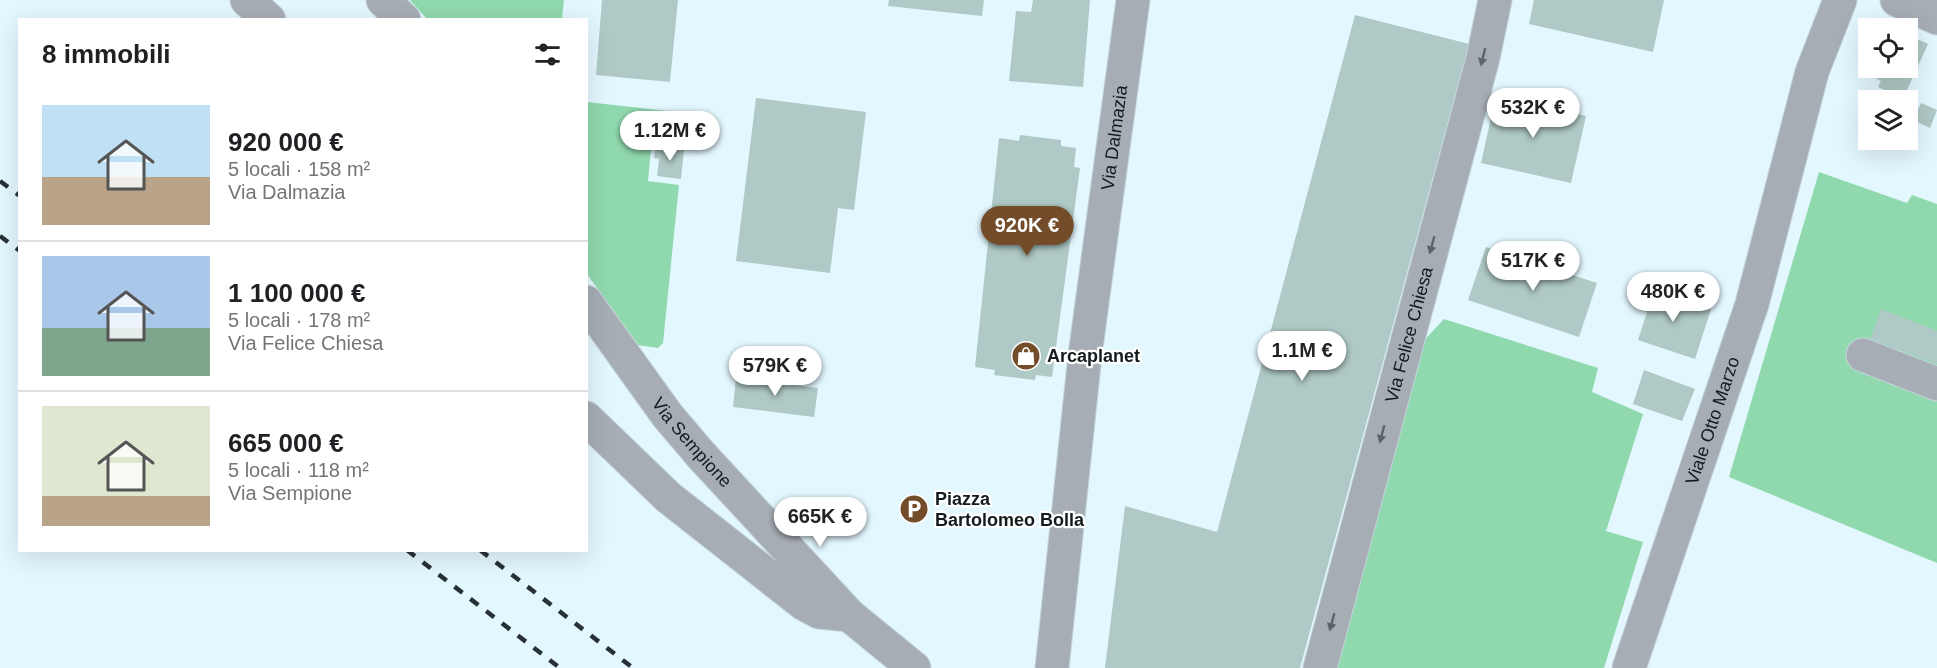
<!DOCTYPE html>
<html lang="it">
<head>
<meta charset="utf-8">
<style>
	body { margin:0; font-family:Helvetica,sans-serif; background:#f2f2f2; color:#202124; height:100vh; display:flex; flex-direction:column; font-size:22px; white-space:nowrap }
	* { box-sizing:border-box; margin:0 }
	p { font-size:20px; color:#757577 }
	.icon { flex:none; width:33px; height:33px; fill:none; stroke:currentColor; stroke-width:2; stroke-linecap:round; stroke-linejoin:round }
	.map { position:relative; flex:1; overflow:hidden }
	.side { position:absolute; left:18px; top:18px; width:570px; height:534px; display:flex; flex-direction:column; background:#fff; border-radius:0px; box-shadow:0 6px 24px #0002 }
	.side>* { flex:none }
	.buttons { position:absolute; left:1858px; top:18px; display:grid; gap:12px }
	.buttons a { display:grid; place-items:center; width:60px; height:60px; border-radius:0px; background:#fff; box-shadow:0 6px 24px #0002; font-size:30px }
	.price { position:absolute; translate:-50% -51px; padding:0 14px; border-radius:21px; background:#fff; color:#222; font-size:20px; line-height:39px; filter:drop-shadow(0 2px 3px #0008) }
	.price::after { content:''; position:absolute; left:50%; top:36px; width:18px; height:14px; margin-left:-9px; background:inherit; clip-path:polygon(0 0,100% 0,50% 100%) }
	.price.on { background:#734c29; color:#fff }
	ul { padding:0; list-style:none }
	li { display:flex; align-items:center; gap:18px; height:150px; padding:0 24px }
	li+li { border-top:2px solid #e0e0e0 }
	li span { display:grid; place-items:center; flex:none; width:168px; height:120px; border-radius:0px; color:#555 }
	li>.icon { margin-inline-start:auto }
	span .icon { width:72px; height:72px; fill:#fffc; stroke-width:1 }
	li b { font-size:26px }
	h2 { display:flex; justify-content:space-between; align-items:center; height:72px; padding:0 24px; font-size:26px }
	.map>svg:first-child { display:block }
</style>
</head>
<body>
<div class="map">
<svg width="1937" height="668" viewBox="0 0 1937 668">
	<rect width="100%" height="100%" fill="#e3f7fe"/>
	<path fill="#90d9ae" d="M410,0H564L562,19L428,20Z
		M587,102L685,113L682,142L652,138L648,181L679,185L663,343L658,348L638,345L587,274Z
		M1819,172L1907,203L1912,195L1937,204V563L1729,477Z
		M1444,319L1598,368L1592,392L1643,414L1606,531L1643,542L1604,668H1330L1417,348Z"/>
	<path fill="#afc9c6" d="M602,0H678L670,82L596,75Z
		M889,0H984L982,16L888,6Z
		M1033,0H1090L1083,87L1009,81L1016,11L1031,12Z
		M1534,0H1664L1653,52L1529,24Z
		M1355,15L1469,44L1300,668H1105L1125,506L1217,532Z
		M1875,19L1895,28H1870Z
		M1869,31V68H1908V35L1928,44L1903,99L1878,87L1881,81L1858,69L1868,48L1862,45Z
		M1496,95L1586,116L1571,183L1481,163Z
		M756,98L866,112L854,210L838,208L830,273L736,261Z
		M1921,103L1937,110L1930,128L1913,120Z
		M1020,135L1061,140V146L1076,148L1074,167L1080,168L1052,377L1036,375L1035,380L994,375L995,370L975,367L999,138L1019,141Z
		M656,146L684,150L681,179L657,176L659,159L654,158Z
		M1486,247L1597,283L1579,337L1468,300Z
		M1646,287L1711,309L1695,359L1638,340L1647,312L1638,309Z
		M1881,309L1937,331V364L1870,339Z
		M1644,370L1695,389L1682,421L1633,404Z
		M736,378L818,388L814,417L733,407Z"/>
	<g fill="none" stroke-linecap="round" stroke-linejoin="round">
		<g stroke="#c2d4da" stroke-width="35">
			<g id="minor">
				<path d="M247,0L269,20"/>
				<path d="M383,0L404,20"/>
				<path d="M1897,0L1937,18"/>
				<path id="s1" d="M586,302L667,415L701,455L849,615L914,668"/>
				<path d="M1863,355L1937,384"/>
				<path d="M586,418L668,497L804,604L819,612L849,615"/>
				<path id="s2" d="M1052,668L1085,355L1133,0"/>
				<path id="s3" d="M1320,668L1483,58L1495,0"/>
				<path id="s4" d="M1629,668L1752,304L1812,72L1840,0"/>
			</g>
		</g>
		<use href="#minor" stroke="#a7adb4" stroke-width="33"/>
		<path stroke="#273135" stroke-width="4.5" stroke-dasharray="10 10" stroke-linecap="butt" d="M0,181L20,196
			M0,236L20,251
			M407,550L560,668
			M480,550L633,668"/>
	</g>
	<defs><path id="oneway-solid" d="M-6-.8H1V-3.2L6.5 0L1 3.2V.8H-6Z" transform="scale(1.5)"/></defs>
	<g fill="#5c6469">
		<use href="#oneway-solid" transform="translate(1483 57) rotate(104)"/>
		<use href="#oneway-solid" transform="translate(1432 245) rotate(105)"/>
		<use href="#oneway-solid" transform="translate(1382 434) rotate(105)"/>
		<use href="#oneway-solid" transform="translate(1332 622) rotate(105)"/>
	</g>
	<defs>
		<g id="shop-disc" transform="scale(1.5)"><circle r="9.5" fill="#734c29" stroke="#fff"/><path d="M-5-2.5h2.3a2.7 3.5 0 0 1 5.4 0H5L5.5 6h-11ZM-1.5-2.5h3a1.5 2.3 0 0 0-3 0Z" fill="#fff"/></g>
		<g id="parking-disc" transform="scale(1.5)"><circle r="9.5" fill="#734c29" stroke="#fff"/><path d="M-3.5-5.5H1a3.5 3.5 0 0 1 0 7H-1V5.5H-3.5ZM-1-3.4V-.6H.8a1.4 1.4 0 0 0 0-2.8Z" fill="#fff"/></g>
	</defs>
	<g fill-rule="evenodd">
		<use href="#shop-disc" x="1026" y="356"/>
		<use href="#parking-disc" x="914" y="509"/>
	</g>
	<g text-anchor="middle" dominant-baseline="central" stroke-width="4.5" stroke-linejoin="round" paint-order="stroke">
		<g font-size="18" fill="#121b1e" stroke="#fff">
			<text stroke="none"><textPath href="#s2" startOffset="534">Via Dalmazia</textPath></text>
			<text stroke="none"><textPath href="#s3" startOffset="345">Via Felice Chiesa</textPath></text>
			<text stroke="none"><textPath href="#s4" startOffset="261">Viale Otto Marzo</textPath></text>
			<text stroke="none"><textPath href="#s1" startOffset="176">Via Sempione</textPath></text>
		</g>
		<g font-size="18" font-weight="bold" fill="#121b1e" stroke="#fff" text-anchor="start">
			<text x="1047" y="356">Arcaplanet</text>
			<text x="935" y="499">Piazza<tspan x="935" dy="21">Bartolomeo Bolla</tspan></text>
		</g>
	</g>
</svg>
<div class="buttons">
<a><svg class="icon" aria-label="locate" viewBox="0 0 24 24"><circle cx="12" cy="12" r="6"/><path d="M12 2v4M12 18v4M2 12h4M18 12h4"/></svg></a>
<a><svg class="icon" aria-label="layers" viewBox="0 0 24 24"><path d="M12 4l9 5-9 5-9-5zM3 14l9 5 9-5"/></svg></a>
</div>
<b class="price" style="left:1533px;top:139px">532K €</b>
<b class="price" style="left:670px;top:162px">1.12M €</b>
<b class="price on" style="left:1027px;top:257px">920K €</b>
<b class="price" style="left:1533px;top:292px">517K €</b>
<b class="price" style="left:1673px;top:323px">480K €</b>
<b class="price" style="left:1302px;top:382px">1.1M €</b>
<b class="price" style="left:775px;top:397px">579K €</b>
<b class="price" style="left:820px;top:548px">665K €</b>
<section class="side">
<h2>8 immobili<svg class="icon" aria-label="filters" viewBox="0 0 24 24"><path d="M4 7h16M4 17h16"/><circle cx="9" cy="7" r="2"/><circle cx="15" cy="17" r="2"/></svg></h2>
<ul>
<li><span style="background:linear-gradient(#bfe0f5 60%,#b9a48a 0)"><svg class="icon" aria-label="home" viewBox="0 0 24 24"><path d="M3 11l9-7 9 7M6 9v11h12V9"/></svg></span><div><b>920 000 €</b><p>5 locali · 158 m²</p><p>Via Dalmazia</p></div></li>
<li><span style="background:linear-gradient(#a9c7e8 60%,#7fa58c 0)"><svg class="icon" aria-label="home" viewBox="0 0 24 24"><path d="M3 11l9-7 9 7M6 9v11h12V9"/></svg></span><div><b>1 100 000 €</b><p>5 locali · 178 m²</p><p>Via Felice Chiesa</p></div></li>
<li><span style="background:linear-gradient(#dfe7d0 75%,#b9a48a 0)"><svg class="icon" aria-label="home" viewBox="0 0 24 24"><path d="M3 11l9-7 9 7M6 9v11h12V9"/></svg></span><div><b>665 000 €</b><p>5 locali · 118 m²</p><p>Via Sempione</p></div></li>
</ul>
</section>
</div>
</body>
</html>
